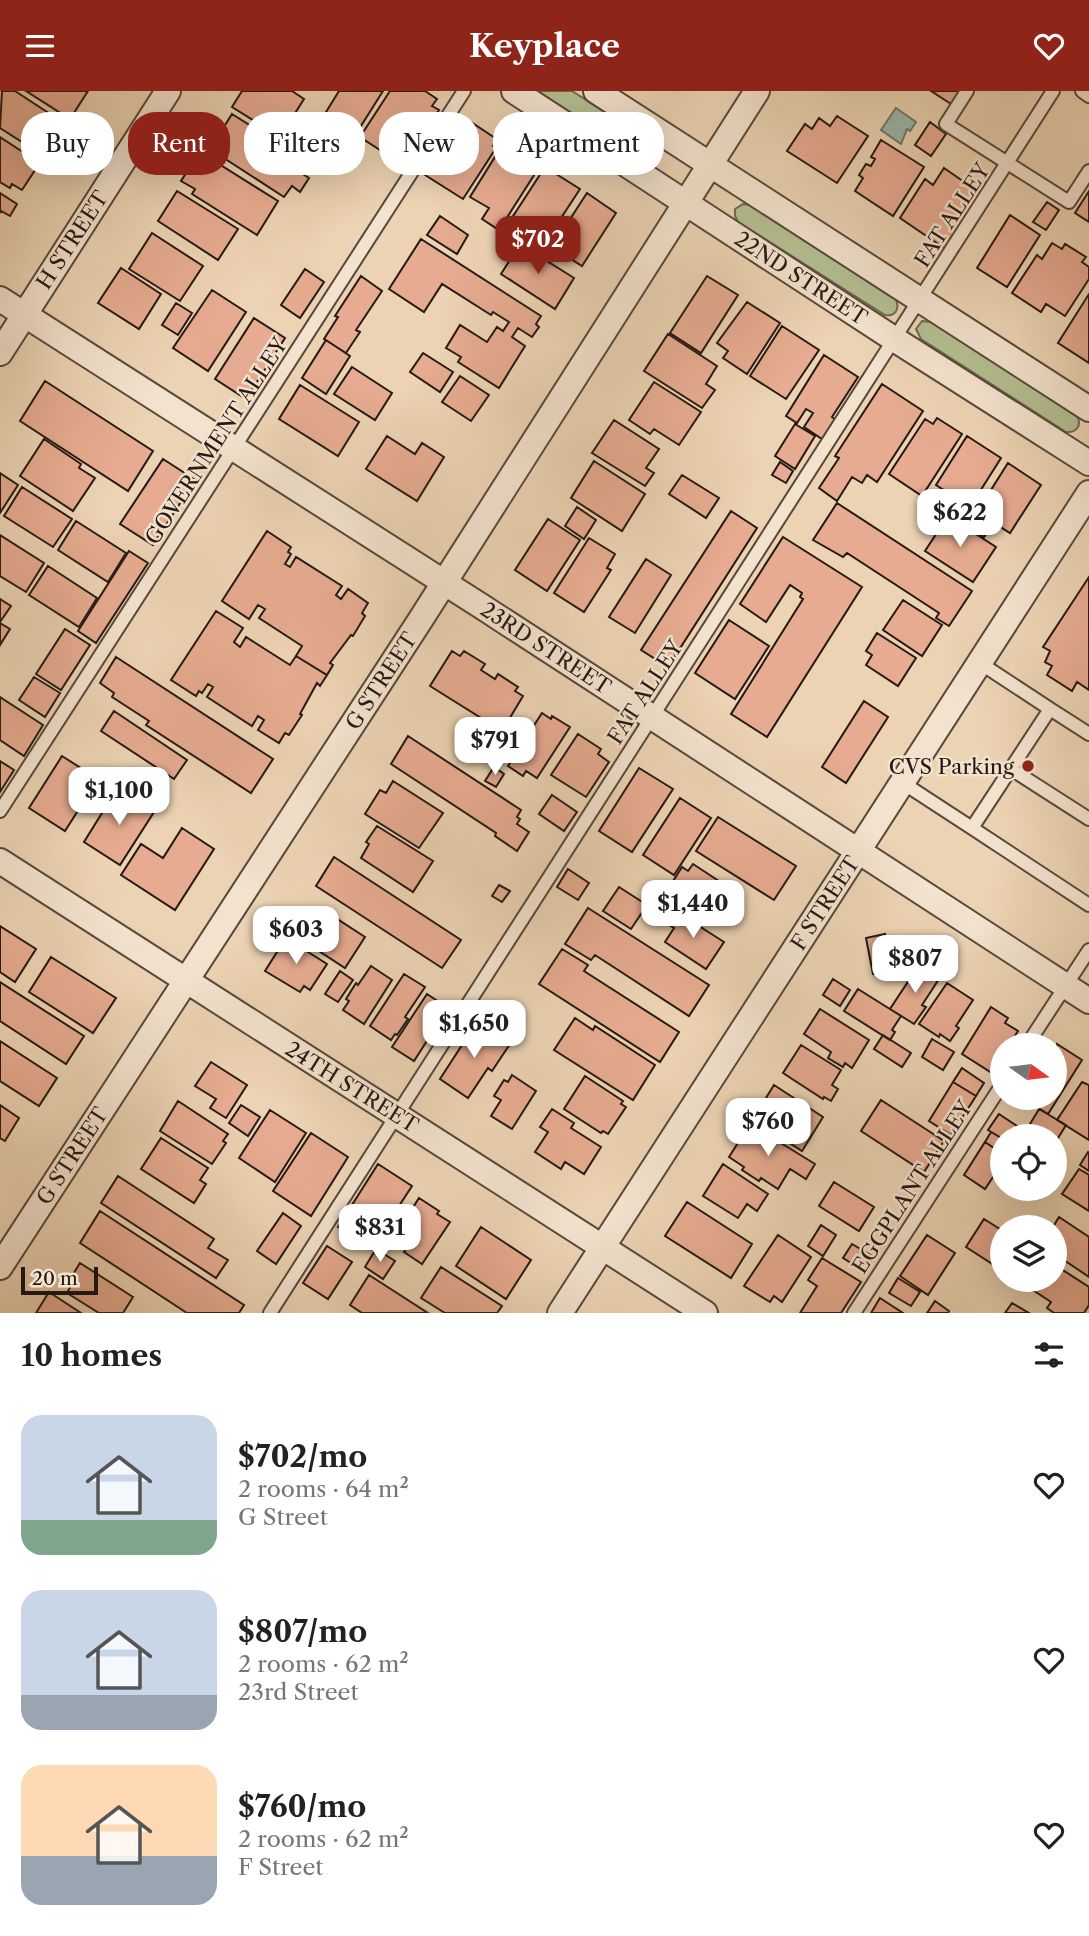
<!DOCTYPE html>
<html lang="en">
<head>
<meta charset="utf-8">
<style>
	body { margin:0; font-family:"Libre Caslon Text",serif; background:#f2f2f2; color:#222; height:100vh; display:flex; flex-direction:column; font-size:26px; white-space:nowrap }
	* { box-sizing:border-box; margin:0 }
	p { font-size:23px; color:#767676 }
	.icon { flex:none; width:38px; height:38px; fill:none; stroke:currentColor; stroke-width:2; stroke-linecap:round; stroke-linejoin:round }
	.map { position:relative; height:1222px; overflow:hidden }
	.panel { display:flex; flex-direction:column; background:#fff; flex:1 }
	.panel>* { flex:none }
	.banner { position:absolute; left:21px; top:21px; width:700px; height:63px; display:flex; gap:14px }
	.needle { width:46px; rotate:104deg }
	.fabs { position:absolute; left:990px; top:942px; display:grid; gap:14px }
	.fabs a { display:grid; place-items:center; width:77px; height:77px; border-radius:50%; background:#fff; box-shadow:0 7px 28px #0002; font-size:35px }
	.scale { position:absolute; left:21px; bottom:18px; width:77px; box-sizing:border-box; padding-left:7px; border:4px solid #261914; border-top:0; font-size:19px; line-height:24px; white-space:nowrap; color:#261914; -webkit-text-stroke:5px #f3e2ce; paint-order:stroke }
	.price { position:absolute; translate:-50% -60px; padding:0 16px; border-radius:14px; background:#fff; color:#222; font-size:23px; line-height:46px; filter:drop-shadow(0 2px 4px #0008) }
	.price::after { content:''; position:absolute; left:50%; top:42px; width:21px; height:16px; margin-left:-10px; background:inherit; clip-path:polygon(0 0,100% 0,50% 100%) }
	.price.selected { background:#8f2418; color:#fff }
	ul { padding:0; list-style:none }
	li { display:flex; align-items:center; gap:21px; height:175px; padding:0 21px }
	li span { display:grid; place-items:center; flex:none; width:196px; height:140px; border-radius:21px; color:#555 }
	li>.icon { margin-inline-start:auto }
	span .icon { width:84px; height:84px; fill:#fffc; stroke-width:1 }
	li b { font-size:30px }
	h2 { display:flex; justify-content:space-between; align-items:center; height:84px; padding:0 21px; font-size:30px }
	.chip { padding:0 24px; border-radius:28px; background:#fff; box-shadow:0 7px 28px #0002; font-size:24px; line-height:63px }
	.chip.selected { background:#8f2418; color:#fff }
	header { display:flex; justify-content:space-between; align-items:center; height:91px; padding:0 21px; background:#8f2418; color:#fff; font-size:32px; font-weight:700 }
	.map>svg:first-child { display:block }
</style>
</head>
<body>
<header><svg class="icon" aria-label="menu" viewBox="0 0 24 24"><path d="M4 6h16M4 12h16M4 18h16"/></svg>Keyplace<svg class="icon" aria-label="heart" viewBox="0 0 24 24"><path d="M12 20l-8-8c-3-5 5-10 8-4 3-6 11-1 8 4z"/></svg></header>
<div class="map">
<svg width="1089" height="1222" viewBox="0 0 1089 1222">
	<rect width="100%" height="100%" fill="#ecd3b3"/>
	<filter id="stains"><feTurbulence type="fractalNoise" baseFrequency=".00286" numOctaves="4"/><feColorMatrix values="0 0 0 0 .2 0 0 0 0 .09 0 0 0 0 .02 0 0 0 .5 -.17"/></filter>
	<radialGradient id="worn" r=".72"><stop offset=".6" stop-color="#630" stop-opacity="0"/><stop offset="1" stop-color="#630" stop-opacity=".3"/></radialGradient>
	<path fill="#b3be90" stroke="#6c6c52" stroke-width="2" d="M537,0H572L659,56L662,62L660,68L655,72L648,71Z
		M743,113L750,114L896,209C900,218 895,226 885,224L738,131L735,125V118Z
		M922,230L931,231L1077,325C1082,334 1077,342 1066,341L921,248L916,238Z"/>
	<path fill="#99b8ac" stroke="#6b786f" stroke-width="2" d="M896,17L916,31L910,40L907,38L901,53L881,39Z"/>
	<path fill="#e6ab90" stroke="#261914" stroke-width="2" d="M2,0H15L73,38L52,70L0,37Z
		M26,0H88L70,28Z
		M242,0H292L304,8L280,46L232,16Z
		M339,0H383L354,46L323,26Z
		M390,0H425L437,8L432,15L439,19L399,81L388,73L392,67L360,46Z
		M931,0H960L951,13Z
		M232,23L308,71L301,82L309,87L300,101L292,95L284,106L210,58Z
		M837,25L868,45L837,92L787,60L805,33L812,38L819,27L830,35Z
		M465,27L498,49L493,55L496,57L463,108L425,84L458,32L461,34Z
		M930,31L946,43L931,65L915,54Z
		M0,46L29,65L27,69L37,76L22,99L12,93L10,97L0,91Z
		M881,49L924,76L893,125L855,100L863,87L859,84L866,73L871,75L875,68L871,66Z
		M503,53L525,67L522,72L536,81L499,139L482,128L489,117L470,106Z
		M198,64L217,76L219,73L278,110L257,144L192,103L195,98L181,90Z
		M545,76L580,98L540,159L506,136Z
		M944,77L983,104L947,159L900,127L925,88L933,94Z
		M177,100L238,138L218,169L158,130Z
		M1089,100V131L1075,122Z
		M0,102L17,113L10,125L1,120L0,122Z
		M587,102L616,122L582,175L552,156Z
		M1047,111L1059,119L1046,139L1033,131Z
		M1010,124L1040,144L1007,196L977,177Z
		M440,125L468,144L457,163L427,144Z
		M152,142L203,175L180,210L129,178Z
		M421,148L541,225L536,233L539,236L532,246L518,237L512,246L525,255L499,297L458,271L461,266L446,257L460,234L487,251L497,236L503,240L509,231L493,221L491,224L442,193L424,221L389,198Z
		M1052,152L1062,158L1065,153L1086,166L1082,171L1089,176V188L1065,225L1046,213L1041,221L1012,202L1037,164L1042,168Z
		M520,153L574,187L555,218L501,183Z
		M121,177L161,203L139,238L98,212Z
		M305,178L324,191L300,227L281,214Z
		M361,185L382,200L356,239L360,241L346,262L324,248L338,226L335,225Z
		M707,185L738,204L701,262L670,242Z
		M212,199L246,221L208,280L173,257Z
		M1089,203V272L1058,252Z
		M747,211L780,232L747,283L723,267L728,260L717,252Z
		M176,212L192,222L178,244L162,234Z
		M254,227L285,247L246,308L215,288Z
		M782,235L819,259L786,308L750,285Z
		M668,243L717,275L706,293L715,299L702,317L644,280Z
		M326,249L350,265L326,303L302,287Z
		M423,262L453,281L440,301L410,281Z
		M824,264L858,286L832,326L835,328L822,348L804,336L813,322L806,318L797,332L786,325Z
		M352,276L392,302L375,329L334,303Z
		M460,285L489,304L471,330L442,311Z
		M45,290L153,360L128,400L20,330Z
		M654,291L701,321L679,354L654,338L650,343L629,329Z
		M882,293L923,320L877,391L867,384L862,392L852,386L837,410L819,397L839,367L835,365Z
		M300,294L359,331L338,365L279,328Z
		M937,327L962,343L922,405L889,383L925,328L933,333Z
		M614,329L659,358L646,377L654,382L645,395L592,362Z
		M795,333L815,345L795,378L775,365Z
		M387,345L415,363L422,352L444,366L417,410L366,378Z
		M967,345L1001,367L970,416L936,394Z
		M44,348L81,373L79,377L95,387L73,420L20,385Z
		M163,368L197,390L190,402L188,400L153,454L120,433Z
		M594,370L645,403L622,440L571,407Z
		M780,371L793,380L786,392L772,384Z
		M1008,372L1041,394L1010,442L977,421Z
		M0,382L18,394L0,422Z
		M682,384L719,407L706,427L669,403Z
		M22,396L72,428L53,456L4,425Z
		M837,412L972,500L949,535L936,527L939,522L847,462L843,466L813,449Z
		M577,416L596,429L584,448L565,435Z
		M972,417L993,431L984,446L962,432Z
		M731,420L757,437L668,576L641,559Z
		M948,425L996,456L973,491L925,460Z
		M548,428L580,449L547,500L515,479Z
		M76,430L126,462L108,491L58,459Z
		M267,440L291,456L288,461L291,463L285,473L290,476L296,466L342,495L336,504L341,508L348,498L368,512L362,522L365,525L353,545L351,544L330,572L333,574L327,584L296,565L302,555L259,527L265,518L258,514L249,528L222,510Z
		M0,444L44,472L26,501L0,485Z
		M783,446L862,496L767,646L731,623L803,508L800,506L802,502L790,494L766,531L740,513Z
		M589,447L615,463L607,477L611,479L584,521L554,502Z
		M129,460L148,472L96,552L78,540Z
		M646,468L671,484L635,542L609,526Z
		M48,475L97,507L79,536L29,504Z
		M1089,486V599L1077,591L1072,600L1047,584L1052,575L1045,571L1050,560L1043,556Z
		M0,508L11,515L0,531Z
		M903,509L942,534L922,565L883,539Z
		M216,520L243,537L234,551L240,556L246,546L290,574L296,565L327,584L320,595L317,592L300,623L302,624L289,644L285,642L279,652L258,639L264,629L258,625L252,635L207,606L213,596L208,593L202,602L199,600L196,605L171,589Z
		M729,529L769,555L735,608L695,582Z
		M0,532L10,538L0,554Z
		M65,538L90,554L61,599L36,583Z
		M877,542L916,567L898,595L866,574L872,564L866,560Z
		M452,560L460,565L464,560L485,573L481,579L495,588L498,583L518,596L515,600L523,605L502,640L430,595Z
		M116,566L273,668L251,702L146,634L149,630L112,606L114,602L100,592Z
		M34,586L60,602L45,626L19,609Z
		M0,606L43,634L24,665L0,649Z
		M864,610L888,626L846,692L822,676Z
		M114,620L187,669L174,688L101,640Z
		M542,622L551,628L552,625L570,636L537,687L526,680L523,685L508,675Z
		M578,643L601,658L598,663L609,671L586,706L551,684Z
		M408,645L521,719L517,726L520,728L517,733L529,741L517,760L495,745L496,742L391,673Z
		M62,665L98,688L65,740L29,717Z
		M0,670L14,679L0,701Z
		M494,676L504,683L496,696L485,690Z
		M639,677L673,698L632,761L599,740Z
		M393,690L443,722L419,757L365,723L380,699L386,702Z
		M117,698L154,721L120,774L84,751Z
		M552,704L577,721L564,740L539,723Z
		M680,707L711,727L674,784L643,764Z
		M718,726L796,775L774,809L696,760Z
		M377,735L433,770L413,801L361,767L369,753L366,751Z
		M182,737L214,758L175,819L121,784L141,753L163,767Z
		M334,766L461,849L442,877L316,795Z
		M693,773L731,798L723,811L718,808L709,821L695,812L693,816L682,809L685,805L670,795L682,776L688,780Z
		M568,778L589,792L578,809L557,796Z
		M499,794L510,800L502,811L492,805Z
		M619,796L647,814L631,838L603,820Z
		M588,817L709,894L689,925L595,864L591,869L565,853Z
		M674,819L724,851L706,878L665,851L674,837L666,832Z
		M315,823L327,831L331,824L365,846L345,877L299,847Z
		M0,835L36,858L15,891L0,881Z
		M885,843L893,878L873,883L866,847Z
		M286,847L327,873L310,899L304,895L300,901L265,880Z
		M562,858L588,874L584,880L679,941L660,971L539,893Z
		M51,866L116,907L93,942L29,901Z
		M919,874L939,888L922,914L926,916L914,933L890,918Z
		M371,875L392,889L364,933L343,919L349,910L346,908L356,892L358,894Z
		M340,880L353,889L338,911L325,903Z
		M404,883L425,896L405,926L408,928L397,944L395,943L391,949L370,935Z
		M833,888L850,899L840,915L823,904Z
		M0,891L84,945L66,973L0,930Z
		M947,892L973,909L956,935L959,937L950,950L940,943L939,946L919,933Z
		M858,898L901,925L892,939L895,941L890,949L844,920Z
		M427,903L448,917L414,970L392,956Z
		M991,916L1008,927L1005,932L1018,940L1009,954H1003V960L997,970L999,971L992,982L962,963Z
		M820,918L869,949L852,977L845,972L843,976L828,967L831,961L804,943Z
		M575,927L593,939L595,935L655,974L633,1009L554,959Z
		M477,931L510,953L492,980L488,977L468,1007L440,988Z
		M883,944L911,962L902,976L874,958Z
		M932,948L954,961L943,979L922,966Z
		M0,950L57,987L39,1015L0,990Z
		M1057,953L1082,969L1048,1023L1021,1006H1055Z
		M801,954L841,979L832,994L838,998L831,1010L824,1006L823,1008L783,982Z
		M211,971L247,994L226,1027L210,1017L216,1008L195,995Z
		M962,977L984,992L976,1005L953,991Z
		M512,984L536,1000L512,1038L491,1025L501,1009L494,1005L504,989L508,991Z
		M585,985L623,1010L621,1013L626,1016L608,1043L603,1040L601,1042L564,1018Z
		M953,991L976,1005L951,1044L929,1030Z
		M1082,991L1089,994V1049L1057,1029Z
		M774,994L823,1026L802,1060L753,1028Z
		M881,1009L944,1050L924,1081L861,1040Z
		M178,1010L228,1043L223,1050L226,1052L212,1073L160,1040Z
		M0,1014L19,1027L5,1050L0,1047Z
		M241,1014L260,1026L248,1045L229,1032Z
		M552,1018L574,1032L571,1037L601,1056L584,1083L565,1071L561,1078L535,1061L548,1041L540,1036Z
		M1039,1018L1066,1034L1055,1052V1045H1038L1027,1038Z
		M270,1019L306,1042L275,1091L239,1067Z
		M999,1023L1029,1043L1028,1045H1003V1048L988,1039Z
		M750,1033L815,1073L806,1088L790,1078L778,1098L761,1087L759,1090L742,1079L744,1076L729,1066Z
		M991,1041L1003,1048L997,1059L985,1051Z
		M311,1042L348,1066L311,1125L273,1100Z
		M161,1047L208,1077L200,1089L206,1093L194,1112L141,1078Z
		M985,1051L1003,1063L996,1075L999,1077L985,1098L964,1084Z
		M1088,1061L1089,1062V1080L1080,1074Z
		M378,1073L412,1095L371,1158L338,1136Z
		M723,1073L768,1103L757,1120L747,1113L738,1127L703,1105Z
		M1079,1078L1089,1084V1120L1062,1103Z
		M118,1085L214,1148L208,1157L228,1169L216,1187L101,1112Z
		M834,1091L874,1116L859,1140L819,1115Z
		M419,1107L439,1120L437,1123L450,1131L422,1173L404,1161L411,1151L397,1142Z
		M687,1111L752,1153L731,1187L665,1145Z
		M100,1120L244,1214L239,1222H187L80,1152Z
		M283,1122L301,1135L276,1173L257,1160Z
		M1059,1126L1089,1146V1186L1055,1163V1136H1053Z
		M984,1128L1003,1140V1180L966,1156Z
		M821,1134L836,1144L823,1165L808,1155Z
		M481,1136L531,1169L506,1208L456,1175Z
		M778,1144L811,1166L782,1211L774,1205L770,1211L744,1195Z
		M927,1144L955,1162L928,1204L900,1185Z
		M852,1153L874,1166L864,1180L843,1167Z
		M327,1155L352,1171L328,1208L303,1192Z
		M376,1158L395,1170L383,1188L365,1176Z
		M822,1167L861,1191L841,1222H800L817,1195L808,1189Z
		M80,1172L133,1206L123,1222H99L67,1202L75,1187L72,1185Z
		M1055,1174L1089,1196V1214L1084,1222H1054L1047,1217L1051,1211L1016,1188H1055Z
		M441,1176L502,1215L497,1222H445L421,1207Z
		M369,1184L428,1222H362L350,1214Z
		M898,1187L920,1201L911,1215L889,1202Z
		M49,1201L81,1222H36Z
		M880,1207L903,1222H871Z
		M935,1210L949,1220L948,1222H927Z
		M1012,1212L1029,1222H1005Z"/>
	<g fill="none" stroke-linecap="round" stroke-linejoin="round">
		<g stroke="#58483c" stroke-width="16">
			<path id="service" d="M967,0L946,33L1069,111L1089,80
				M1082,0L1089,5
				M980,572L1050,618
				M1089,643L1050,618L972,737L1089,814
				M1011,678L1089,728
				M903,692L972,737
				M0,720L464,0
				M1027,954L1089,859
				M270,1222L1053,0
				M854,1222L1003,992"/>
		</g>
		<g stroke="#58483c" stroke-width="28">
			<path id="minor" d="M514,0L894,248L1089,372
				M596,0L1089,318
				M0,208L481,515L1089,910
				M0,262L168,0
				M0,770L705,1222
				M0,1176L421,528L757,0
				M560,1222L1089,402"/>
		</g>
		<use href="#service" stroke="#f3e2ce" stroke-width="12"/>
		<use href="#minor" stroke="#f3e2ce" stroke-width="24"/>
	</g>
	<circle fill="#8f2418" stroke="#f3e2ce" stroke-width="2.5" cx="1028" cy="675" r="7"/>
	<g text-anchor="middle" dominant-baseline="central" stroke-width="5" stroke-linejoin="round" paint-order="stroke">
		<g font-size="21" fill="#261914" stroke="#f3e2ce">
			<text transform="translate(952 124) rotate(-57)">FAT ALLEY</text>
			<text transform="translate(72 149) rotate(-57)">H STREET</text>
			<text transform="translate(801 187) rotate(33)">22ND STREET</text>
			<text transform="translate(216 350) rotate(-57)">GOVERNMENT ALLEY</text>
			<text transform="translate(546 557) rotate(33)">23RD STREET</text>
			<text transform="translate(381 590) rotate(-57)">G STREET</text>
			<text transform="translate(645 601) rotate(-57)">FAT ALLEY</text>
			<text transform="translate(825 812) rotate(-57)">F STREET</text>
			<text transform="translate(352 996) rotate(32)">24TH STREET</text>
			<text transform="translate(72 1065) rotate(-57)">G STREET</text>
			<text transform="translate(912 1096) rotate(-57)">EGGPLANT ALLEY</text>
		</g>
		<g font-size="21" fill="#261914" stroke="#f3e2ce" text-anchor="end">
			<text x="1014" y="675">CVS Parking</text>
		</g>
	</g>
	<rect width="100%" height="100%" filter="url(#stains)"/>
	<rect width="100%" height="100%" fill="url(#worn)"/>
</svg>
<div class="fabs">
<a><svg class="needle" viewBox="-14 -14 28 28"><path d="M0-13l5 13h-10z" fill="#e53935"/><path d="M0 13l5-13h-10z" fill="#767676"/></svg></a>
<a><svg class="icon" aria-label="locate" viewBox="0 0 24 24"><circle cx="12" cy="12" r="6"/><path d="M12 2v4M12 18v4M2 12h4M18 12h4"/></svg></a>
<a><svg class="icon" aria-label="layers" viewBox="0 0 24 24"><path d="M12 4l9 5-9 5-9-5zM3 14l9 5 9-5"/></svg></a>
</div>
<div class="scale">20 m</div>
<b class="price selected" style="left:538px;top:185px">$702</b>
<b class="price" style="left:960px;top:458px">$622</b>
<b class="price" style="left:495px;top:686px">$791</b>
<b class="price" style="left:119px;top:736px">$1,100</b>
<b class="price" style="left:693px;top:849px">$1,440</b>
<b class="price" style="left:296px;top:875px">$603</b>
<b class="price" style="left:915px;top:904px">$807</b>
<b class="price" style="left:474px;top:969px">$1,650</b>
<b class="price" style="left:768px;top:1067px">$760</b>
<b class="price" style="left:380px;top:1173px">$831</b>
<div class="banner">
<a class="chip">Buy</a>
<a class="chip selected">Rent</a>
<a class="chip">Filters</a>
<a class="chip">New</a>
<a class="chip">Apartment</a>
</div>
</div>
<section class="panel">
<h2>10 homes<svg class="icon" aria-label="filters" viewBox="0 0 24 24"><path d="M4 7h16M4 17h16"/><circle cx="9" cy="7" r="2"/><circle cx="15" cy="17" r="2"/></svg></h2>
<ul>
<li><span style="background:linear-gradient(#c9d6e8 75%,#7fa58c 0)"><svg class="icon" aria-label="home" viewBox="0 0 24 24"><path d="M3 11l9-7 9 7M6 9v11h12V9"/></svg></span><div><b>$702/mo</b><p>2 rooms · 64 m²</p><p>G Street</p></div><svg class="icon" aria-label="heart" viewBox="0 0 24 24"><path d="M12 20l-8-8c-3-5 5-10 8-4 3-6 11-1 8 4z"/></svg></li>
<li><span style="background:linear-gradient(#c9d6e8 75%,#9aa5b1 0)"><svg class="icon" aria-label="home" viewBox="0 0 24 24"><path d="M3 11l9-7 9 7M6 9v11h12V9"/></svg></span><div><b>$807/mo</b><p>2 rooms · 62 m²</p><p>23rd Street</p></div><svg class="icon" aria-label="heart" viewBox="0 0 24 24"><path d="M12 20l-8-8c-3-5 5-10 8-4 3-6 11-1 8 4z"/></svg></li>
<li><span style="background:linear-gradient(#ffd9b3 65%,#9aa5b1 0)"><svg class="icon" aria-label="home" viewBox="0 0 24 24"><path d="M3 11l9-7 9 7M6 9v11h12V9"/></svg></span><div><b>$760/mo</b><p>2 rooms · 62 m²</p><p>F Street</p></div><svg class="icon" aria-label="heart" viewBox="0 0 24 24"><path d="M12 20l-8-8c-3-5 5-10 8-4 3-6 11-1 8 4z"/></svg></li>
</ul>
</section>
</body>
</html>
